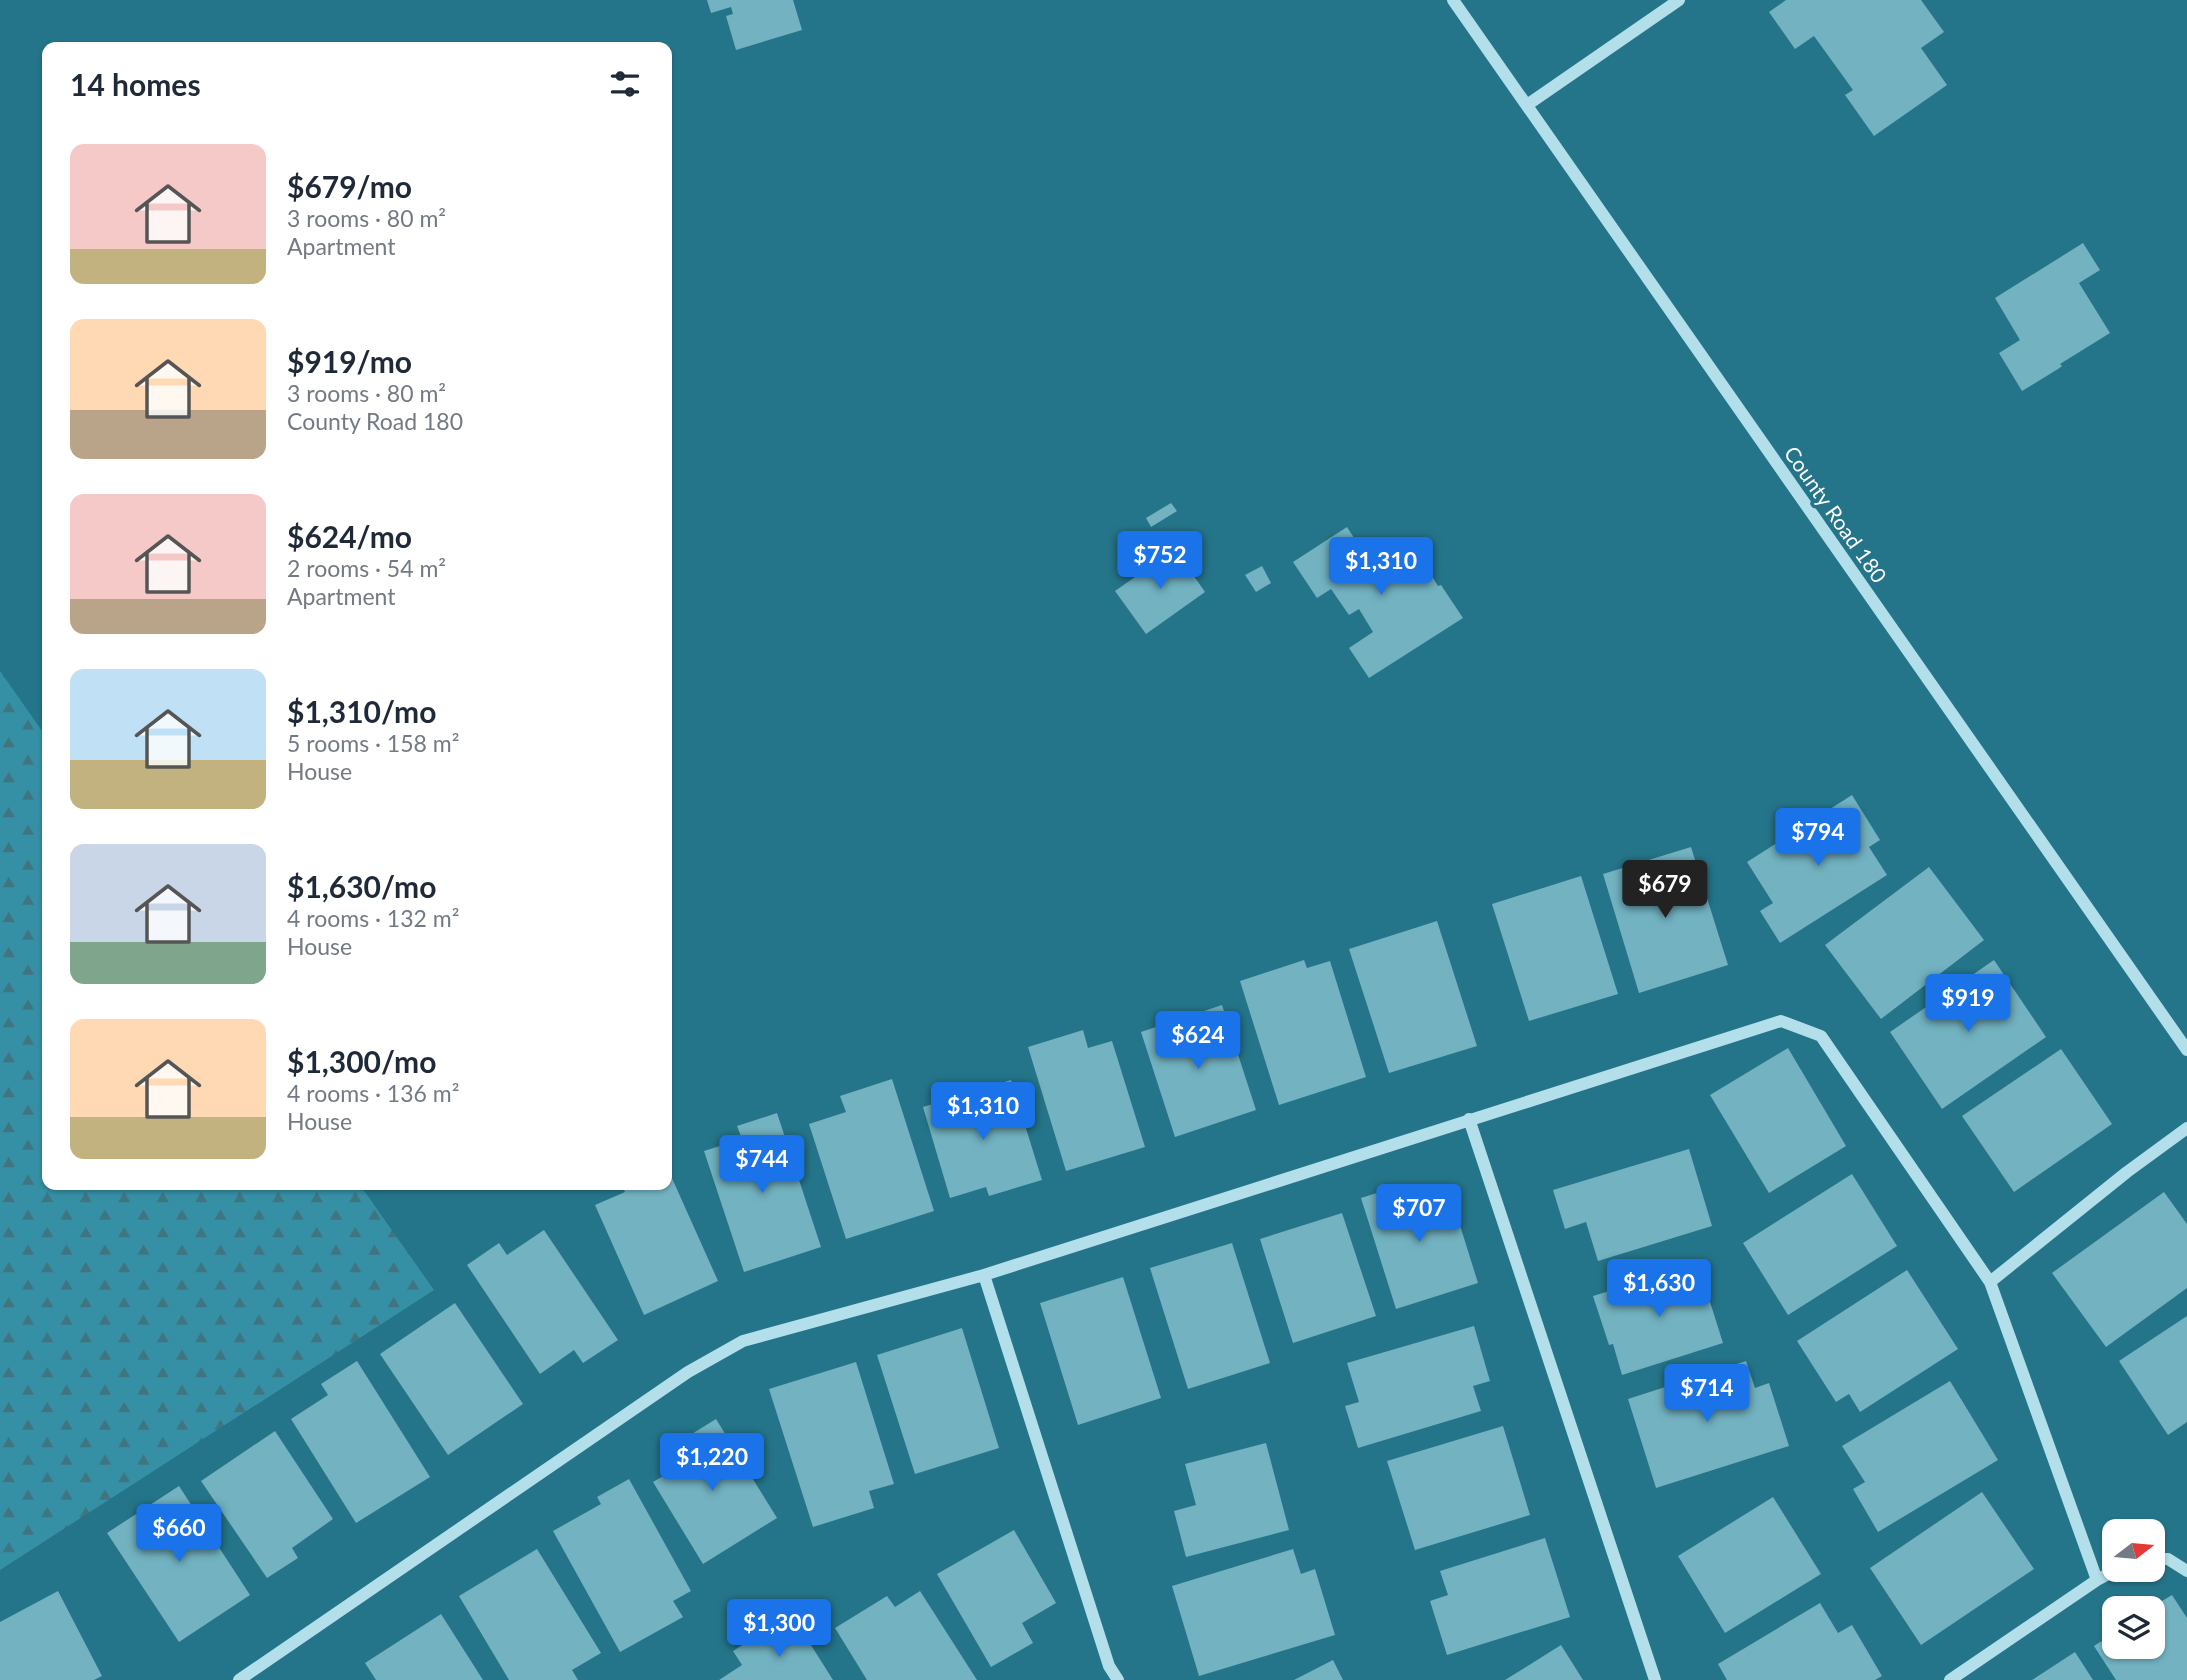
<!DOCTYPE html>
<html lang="en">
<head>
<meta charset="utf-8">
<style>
	body { margin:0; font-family:Lato,sans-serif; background:#f6f6f7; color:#1f2937; height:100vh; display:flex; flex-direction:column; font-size:26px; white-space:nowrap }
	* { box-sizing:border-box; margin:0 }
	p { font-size:23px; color:#747a83 }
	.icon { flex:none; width:38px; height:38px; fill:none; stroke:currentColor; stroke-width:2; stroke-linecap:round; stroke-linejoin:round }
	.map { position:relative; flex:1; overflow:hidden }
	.panel { position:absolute; left:42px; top:42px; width:630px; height:1148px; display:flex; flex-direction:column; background:#fff; border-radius:14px; box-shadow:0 2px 5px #0004 }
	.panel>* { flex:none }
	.needle { width:46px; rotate:74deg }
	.tools { position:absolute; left:2102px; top:1519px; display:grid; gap:14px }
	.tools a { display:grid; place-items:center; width:63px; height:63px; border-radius:14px; background:#fff; box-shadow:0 2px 5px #0004; font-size:35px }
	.price { position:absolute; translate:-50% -60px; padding:0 16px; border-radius:7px; background:#1a73e8; color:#fff; font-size:23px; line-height:46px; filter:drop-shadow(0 2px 4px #0008) }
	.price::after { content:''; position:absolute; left:50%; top:42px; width:21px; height:16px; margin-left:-10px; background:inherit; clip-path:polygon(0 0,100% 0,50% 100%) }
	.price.on { background:#222; color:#fff }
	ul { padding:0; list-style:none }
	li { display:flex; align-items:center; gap:21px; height:175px; padding:0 28px }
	li span { display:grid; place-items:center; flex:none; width:196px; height:140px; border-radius:14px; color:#555 }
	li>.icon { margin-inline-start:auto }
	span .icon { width:84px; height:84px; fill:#fffc; stroke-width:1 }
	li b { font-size:30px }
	h2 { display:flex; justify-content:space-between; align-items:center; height:84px; padding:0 28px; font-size:30px }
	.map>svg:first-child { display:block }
</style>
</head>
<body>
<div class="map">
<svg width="2187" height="1680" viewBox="0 0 2187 1680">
	<defs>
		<pattern id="forest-firs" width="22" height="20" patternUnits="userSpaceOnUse" patternTransform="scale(1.75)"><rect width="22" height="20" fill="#3690a5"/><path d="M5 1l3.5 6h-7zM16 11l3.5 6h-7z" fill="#3f7581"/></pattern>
	</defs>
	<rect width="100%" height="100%" fill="#25758a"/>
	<path fill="url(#forest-firs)" d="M0,671L47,738V1185H360L434,1290L0,1570Z"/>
	<path fill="#72b2c1" d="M707,0H793L802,30L736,50L726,16L733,14L731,7L711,13Z
		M1786,0H1921L1944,32L1921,48L1947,85L1874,136L1845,95L1853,90L1814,36L1795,49L1769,12Z
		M2083,243L2100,270L2079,283L2110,333L2060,364L2062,366L2058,369L2022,391L1999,353L2020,340L1995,298Z
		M1171,503L1177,511L1151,527L1146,518Z
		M1347,527L1369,561L1379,554L1381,558L1409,540L1438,586L1441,585L1463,618L1369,678L1349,648L1373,632L1359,609L1349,615L1331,589L1317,598L1293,562Z
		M1175,549L1205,592L1146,634L1115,591Z
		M1262,566L1271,583L1256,592L1245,575Z
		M1852,795L1880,840L1869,847L1887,875L1780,943L1760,911L1773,903L1747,862Z
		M1691,847L1728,965L1639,993L1603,874Z
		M1929,867L1984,940L1881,1019L1825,945Z
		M1581,876L1618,994L1529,1021L1492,904Z
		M1437,921L1477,1046L1389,1073L1349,949Z
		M1304,960L1307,968L1330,961L1366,1077L1279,1105L1240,981Z
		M1994,960L2046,1037L1942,1109L1890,1032Z
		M1222,1005L1256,1110L1175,1137L1141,1032Z
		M1083,1030L1088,1048L1112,1041L1145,1147L1066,1171L1028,1047Z
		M1788,1048L1846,1146L1769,1193L1710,1095Z
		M2061,1049L2112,1124L2014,1192L1962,1116Z
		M892,1079L934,1211L846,1239L809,1124L846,1112L840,1096Z
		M1011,1080L1042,1180L989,1196L986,1187L950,1198L923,1107Z
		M777,1113L821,1247L744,1272L704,1151L742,1139L737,1126Z
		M1689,1149L1712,1226L1598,1261L1586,1222L1565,1229L1553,1190Z
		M667,1167L718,1281L644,1315L595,1205L625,1192L622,1185H667Z
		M1852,1174L1897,1246L1788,1315L1743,1243Z
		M1402,1185L1407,1200L1448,1187L1478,1283L1396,1309L1361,1198Z
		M2164,1192L2187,1224V1288L2106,1347L2052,1273Z
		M1342,1213L1376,1316L1293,1343L1260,1239Z
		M544,1230L618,1340L583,1363L574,1350L540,1374L467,1265L499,1243L507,1255Z
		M1232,1243L1270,1363L1188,1389L1150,1268Z
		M1698,1264L1723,1343L1622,1375L1613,1344L1609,1345L1593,1296Z
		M1907,1270L1958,1349L1860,1412L1849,1394L1836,1402L1797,1341Z
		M1123,1277L1161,1398L1078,1425L1040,1303Z
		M455,1303L523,1404L448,1455L380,1354Z
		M2187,1316V1422L2168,1435L2119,1361Z
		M1474,1326L1490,1381L1473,1386L1481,1411L1358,1448L1345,1406L1359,1402L1347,1363Z
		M962,1328L999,1448L915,1474L877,1355Z
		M357,1361L430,1477L356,1523L291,1419L328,1395L321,1384Z
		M1746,1361L1755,1388L1769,1383L1789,1446L1656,1488L1628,1399Z
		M856,1362L894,1484L869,1491L874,1508L813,1527L769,1389Z
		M1950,1381L1998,1460L1878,1532L1853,1489L1865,1482L1842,1446Z
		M716,1419L777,1518L703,1564L653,1482L672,1471L661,1453Z
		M1503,1426L1530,1515L1415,1550L1387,1461Z
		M275,1431L333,1519L292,1548L298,1558L267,1578L201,1481Z
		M1266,1443L1289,1530L1186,1557L1174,1511L1196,1505L1185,1464Z
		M629,1479L691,1591L673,1601L683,1617L620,1652L553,1531L601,1504L597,1497Z
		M179,1486L250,1595L179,1642L107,1533Z
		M1982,1492L2034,1569L1921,1645L1870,1568Z
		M1773,1497L1821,1574L1725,1633L1678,1556Z
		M1014,1530L1056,1603L1022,1623L1033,1643L991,1667L937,1574Z
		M1545,1538L1570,1617L1447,1655L1430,1601L1448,1595L1440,1571Z
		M537,1549L601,1653L572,1670L578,1680H509L459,1596Z
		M1293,1549L1301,1574L1315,1569L1335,1635L1199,1676L1172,1586Z
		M58,1591L102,1676L94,1680H0V1622Z
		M920,1591L977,1680H867L835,1628L887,1596L895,1607Z
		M2172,1595L2187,1618V1680H2116L2094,1646L2114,1633V1647H2152V1607Z
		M1820,1603L1838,1633L1852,1625L1882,1676L1875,1680H1727L1718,1664Z
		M441,1614L483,1680H376L365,1663Z
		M772,1626L780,1639L799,1626L833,1680H719L742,1665L733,1651Z
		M1561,1645L1583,1680H1505Z
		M2075,1652L2093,1680H2032Z
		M1333,1660L1343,1680H1294Z"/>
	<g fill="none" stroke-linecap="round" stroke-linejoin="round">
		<path stroke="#b3dfea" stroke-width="12" d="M1453,0L2187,1050
			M1527,105L1679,0
			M1469,1119L1655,1680
			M984,1275L1109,1666L1118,1680
			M1990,1282L2127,1172L2187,1128
			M2152,1559H2168L2187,1571
			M2097,1580L2116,1570
			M239,1680L688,1372L743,1341L984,1275L1781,1021L1821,1036L1990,1282L2097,1580L1950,1680"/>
	</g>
	<g text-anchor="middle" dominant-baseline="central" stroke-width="7" stroke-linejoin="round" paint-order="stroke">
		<g font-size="21" fill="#fff" stroke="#25758a">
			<text transform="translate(1836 514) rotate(55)">County Road 180</text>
		</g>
	</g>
</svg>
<div class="tools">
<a><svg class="needle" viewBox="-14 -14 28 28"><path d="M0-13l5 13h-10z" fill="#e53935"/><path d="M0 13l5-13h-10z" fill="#747a83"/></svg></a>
<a><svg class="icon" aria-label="layers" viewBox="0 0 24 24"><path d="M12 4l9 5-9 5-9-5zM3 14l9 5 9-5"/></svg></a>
</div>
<b class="price" style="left:1160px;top:591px">$752</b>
<b class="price" style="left:1381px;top:597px">$1,310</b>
<b class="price" style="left:1818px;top:868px">$794</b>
<b class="price on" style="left:1665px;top:920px">$679</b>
<b class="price" style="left:1968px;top:1034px">$919</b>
<b class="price" style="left:1198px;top:1071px">$624</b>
<b class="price" style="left:983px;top:1142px">$1,310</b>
<b class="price" style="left:762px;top:1195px">$744</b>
<b class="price" style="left:1419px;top:1244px">$707</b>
<b class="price" style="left:1659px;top:1319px">$1,630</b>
<b class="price" style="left:1707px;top:1424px">$714</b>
<b class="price" style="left:712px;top:1493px">$1,220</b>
<b class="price" style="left:179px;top:1564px">$660</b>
<b class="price" style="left:779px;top:1659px">$1,300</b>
<section class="panel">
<h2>14 homes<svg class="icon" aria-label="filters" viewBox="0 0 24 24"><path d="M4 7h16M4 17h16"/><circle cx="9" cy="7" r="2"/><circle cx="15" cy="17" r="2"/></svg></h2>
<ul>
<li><span style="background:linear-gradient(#f6c9c9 75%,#c2b280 0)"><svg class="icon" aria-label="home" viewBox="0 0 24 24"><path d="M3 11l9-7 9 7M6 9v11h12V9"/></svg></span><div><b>$679/mo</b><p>3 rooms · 80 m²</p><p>Apartment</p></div></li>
<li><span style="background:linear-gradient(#ffd9b3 65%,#b9a48a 0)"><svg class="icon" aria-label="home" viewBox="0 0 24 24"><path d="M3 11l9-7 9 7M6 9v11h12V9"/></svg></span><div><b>$919/mo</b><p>3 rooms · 80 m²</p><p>County Road 180</p></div></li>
<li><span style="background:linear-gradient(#f6c9c9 75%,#b9a48a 0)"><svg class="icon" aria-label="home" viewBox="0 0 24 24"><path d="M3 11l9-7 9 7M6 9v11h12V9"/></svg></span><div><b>$624/mo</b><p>2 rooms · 54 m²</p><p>Apartment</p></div></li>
<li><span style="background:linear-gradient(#bfe0f5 65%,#c2b280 0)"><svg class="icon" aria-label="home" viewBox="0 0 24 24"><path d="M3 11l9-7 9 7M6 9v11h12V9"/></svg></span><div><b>$1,310/mo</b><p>5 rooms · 158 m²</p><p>House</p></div></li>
<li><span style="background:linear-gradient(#c9d6e8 70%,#7fa58c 0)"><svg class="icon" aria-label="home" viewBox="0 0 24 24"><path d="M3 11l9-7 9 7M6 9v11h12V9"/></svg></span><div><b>$1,630/mo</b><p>4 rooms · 132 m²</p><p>House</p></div></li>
<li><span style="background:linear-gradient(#ffd9b3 70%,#c2b280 0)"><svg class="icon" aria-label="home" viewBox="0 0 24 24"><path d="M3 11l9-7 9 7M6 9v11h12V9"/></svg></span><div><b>$1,300/mo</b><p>4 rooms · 136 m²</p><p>House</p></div></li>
</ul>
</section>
</div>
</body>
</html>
